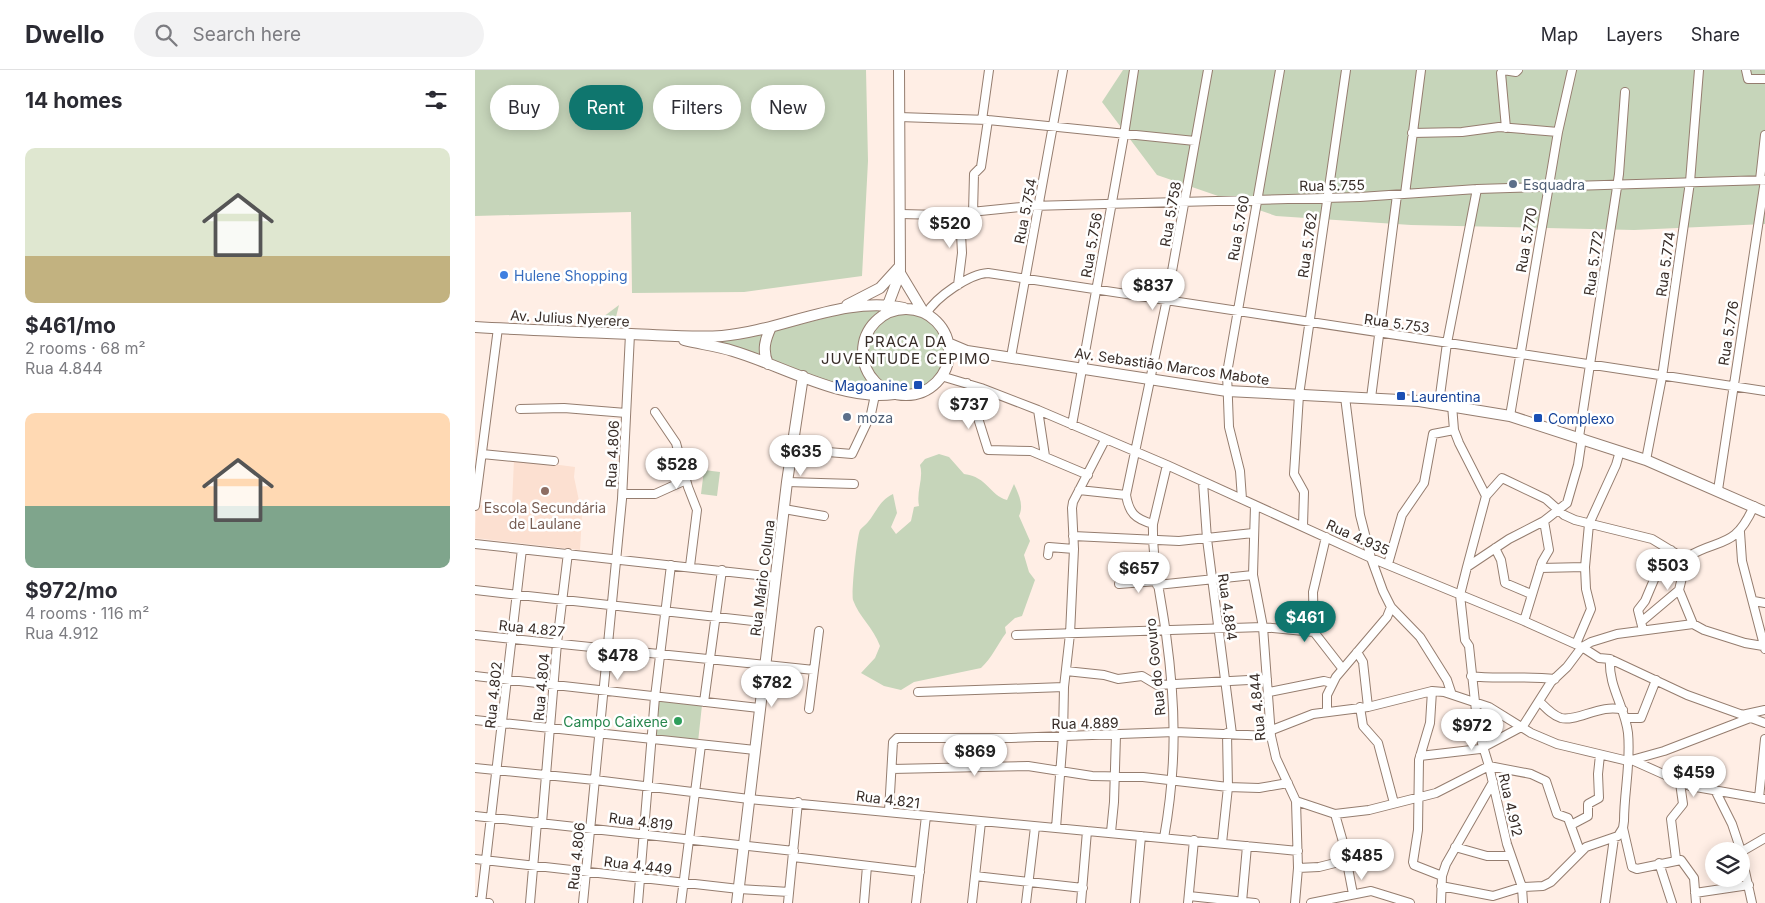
<!DOCTYPE html>
<html lang="en">
<head>
<meta charset="utf-8">
<style>
	body { margin:0; font-family:Inter,sans-serif; background:#f2f2f3; color:#2b2b33; height:100vh; display:flex; flex-direction:column; font-size:19px; white-space:nowrap }
	* { box-sizing:border-box; margin:0 }
	p { font-size:16px; color:#7c7c81 }
	.icon { flex:none; width:28px; height:28px; fill:none; stroke:currentColor; stroke-width:2; stroke-linecap:round; stroke-linejoin:round }
	.map { position:relative; flex:1; overflow:hidden }
	.drawer { display:flex; flex-direction:column; background:#fff; width:475px }
	.drawer>* { flex:none }
	.banner { position:absolute; left:15px; top:15px; width:475px; height:45px; display:flex; gap:10px }
	.fabs { position:absolute; left:1230px; top:772px; display:grid; gap:10px }
	.fabs a { display:grid; place-items:center; width:45px; height:45px; border-radius:50%; background:#fff; box-shadow:0 2px 12px #0003; font-size:25px }
	.price { position:absolute; translate:-50% -42px; padding:0 11px; border-radius:18px; background:#fff; color:#222; font-size:16px; line-height:32px; filter:drop-shadow(0 1px 2px #0008) }
	.price::after { content:''; position:absolute; left:50%; top:30px; width:15px; height:11px; margin-left:-8px; background:inherit; clip-path:polygon(0 0,100% 0,50% 100%) }
	.price.active { background:#0f766e; color:#fff }
	ul { padding:0; list-style:none }
	li { display:grid; align-content:center; gap:10px; height:265px; padding:0 25px }
	li span { display:grid; place-items:center; height:155px; border-radius:10px; color:#555 }
	li>.icon { margin-inline-start:auto }
	span .icon { width:90px; height:90px; fill:#fffc; stroke-width:1 }
	li b { font-size:21px }
	h2 { display:flex; justify-content:space-between; align-items:center; height:60px; padding:0 25px; font-size:21px }
	.pill { padding:0 18px; border-radius:22px; background:#fff; box-shadow:0 2px 12px #0003; font-size:18px; line-height:45px }
	.pill.active { background:#0f766e; color:#fff }
	header { display:flex; align-items:center; gap:30px; box-sizing:border-box; height:70px; padding:0 25px; background:#fff; border-bottom:1px solid #e1e1e2 }
	header strong { font-size:24px }
	nav { display:flex; gap:28px; margin-inline-start:auto; font-size:18px }
	.search { width:350px; height:45px; background:#f2f2f3; display:flex; align-items:center; gap:12px; box-sizing:border-box; padding:0 18px; border-radius:28px; color:#7c7c81; font-size:19px }
	main { display:flex; flex:1; min-height:0 }
	.map>svg:first-child { display:block }
</style>
</head>
<body>
<header>
<strong>Dwello</strong>
<div class="search"><svg class="icon" aria-label="search" viewBox="0 0 24 24"><circle cx="10" cy="10" r="6"/><path d="M15 15l6 6"/></svg>Search here</div>
<nav><a>Map</a><a>Layers</a><a>Share</a></nav>
</header>
<main>
<section class="drawer">
<h2>14 homes<svg class="icon" aria-label="filters" viewBox="0 0 24 24"><path d="M4 7h16M4 17h16"/><circle cx="9" cy="7" r="2"/><circle cx="15" cy="17" r="2"/></svg></h2>
<ul>
<li><span style="background:linear-gradient(#dfe7d0 70%,#c2b280 0)"><svg class="icon" aria-label="home" viewBox="0 0 24 24"><path d="M3 11l9-7 9 7M6 9v11h12V9"/></svg></span><div><b>$461/mo</b><p>2 rooms · 68 m²</p><p>Rua 4.844</p></div></li>
<li><span style="background:linear-gradient(#ffd9b3 60%,#7fa58c 0)"><svg class="icon" aria-label="home" viewBox="0 0 24 24"><path d="M3 11l9-7 9 7M6 9v11h12V9"/></svg></span><div><b>$972/mo</b><p>4 rooms · 116 m²</p><p>Rua 4.912</p></div></li>
</ul>
</section>
<div class="map">
<svg width="1290" height="833" viewBox="0 0 1290 833">
	<rect width="100%" height="100%" fill="#ffeee5"/>
	<path fill="#fce0d1" d="M488,318L492,332L475,350L472,336L465,333L474,319Z
		M39,389L100,397L99,407L107,445L105,480L0,468L1,435L37,436Z"/>
	<path fill="#c6d5ba" d="M0,0H391L393,91L387,206L269,222L157,223L156,142L0,146Z
		M648,0H1290V154L1159,160L936,155L801,146L682,105L627,32Z
		M144,235L139,255L119,254L120,250L127,251L128,247Z
		M429,238C487,246 486,316 438,324C397,331 355,314 316,302C273,290 231,278 188,266L263,268L303,260L374,242Z
		M464,384L474,387L489,404C513,407 514,425 532,430L539,414C544,425 549,435 544,446L555,471L549,485L554,502L560,510L547,546L540,548L530,557L531,563C522,575 517,588 506,598L439,612L426,620L409,616L386,603L400,588L405,576C398,557 384,547 378,530C376,523 382,466 385,460C387,457 391,455 393,452C402,441 405,430 418,424L422,443L416,457L421,464L436,451L439,437L444,436C441,421 449,408 445,395L450,389Z
		M229,400L245,402L242,426L226,424Z
		M183,631L227,635L223,672L180,668Z"/>
	<g fill="none" stroke-linecap="round" stroke-linejoin="round">
		<g stroke="#957d6f" stroke-width="10">
			<path id="minor" d="M1271,0L1273,9H1290
				M424,47L513,50L720,71
				M507,50L514,0
				M1031,58L1026,3L1028,0L1041,2L1043,0
				M937,63L987,62L1024,57L1083,62
				M1285,110L1290,65
				M930,124L946,0
				M498,143L499,104L506,97L513,50
				M426,144L466,145L556,136L885,127L1002,119L1290,110
				M483,215L487,183L485,144
				M451,244C461,227 494,204 513,203L1290,321
				M536,287L588,0
				M466,306L506,318L563,340L692,395L896,488L1049,551L1107,577L1124,588L1135,589L1212,625L1290,653
				M492,313L513,380L556,381L613,405
				M870,327L885,445L896,488L908,521L916,537L945,567L972,610L976,622
				M896,328L922,125
				M964,333L972,273L1002,119
				M977,335L979,360L984,373L1011,426
				M45,339L89,338L151,343
				M563,340L570,386
				M180,342L201,373L213,417L222,440L215,496
				M1035,346L1083,62L1097,0
				M597,355L649,65L659,0
				M1104,367L1144,104L1150,22
				M317,379L377,384L396,344L400,325
				M7,384L79,391
				M1171,390L1187,307L1215,112L1224,0
				M312,412L379,414
				M728,412L732,469L757,664
				M604,420L651,425
				M1243,420L1290,110
				M148,424H180L211,410
				M767,429L765,401L754,357L752,303L805,0
				M0,436L23,258
				M780,436L778,505L788,557L796,666L801,688L821,731L823,798L820,833
				M1279,436C1259,480 1246,467 1212,487L1204,520L1218,554L1229,560L1270,573L1288,576
				M309,439L349,446
				M678,454C660,449 654,443 651,425L692,229L733,0
				M828,456L829,422L819,404L824,325L871,0
				M1265,462L1267,491L1290,579
				M598,466L704,471L778,463
				M0,474L301,507
				M1020,478L1026,490L1030,513L1056,524
				M573,485L574,477L599,479
				M913,494L927,445L949,413L958,364L979,360
				M992,497L1011,426L1027,408L1071,429L1089,445L1100,450L1177,469L1205,486L1212,487
				M1065,498L1110,497
				M644,514L682,511
				M682,515L778,505
				M0,520L295,553
				M1279,531L1290,533
				M1049,551L1067,492L1074,480L1069,451
				M1166,552L1204,520
				M1168,560L1163,540L1170,531L1181,505L1196,480
				M839,562L838,522L851,467
				M0,565L339,600
				M541,565L788,557L839,562L867,598
				M1101,574L1116,539L1111,519L1110,497L1114,454L1141,395L1145,381
				M882,582L888,592L893,637
				M591,601L629,605L643,609L667,606L682,615L792,609
				M0,606L284,638
				M996,606C1024,610 1051,605 1080,609
				M957,621L955,653L944,690L943,760L938,792L939,795L967,806
				M443,622L589,617
				M794,622L849,611L857,613
				M1064,631C1071,638 1077,645 1086,648C1102,652 1127,633 1148,640
				M229,632L247,500
				M885,637L888,656L903,673L919,733
				M334,639L344,561
				M852,641V625L861,607L912,547L916,537
				M1267,645L1290,640
				M1150,648H1166L1181,610
				M0,650L280,680
				M797,660L838,644L893,637L957,621L969,622L1014,637L1056,663L1082,674L1153,691L1189,681L1275,648
				M945,686L1005,679L1048,656L1076,612L1092,597L1107,577L1116,572L1142,564L1218,554
				M1159,691L1215,716L1290,729
				M0,698L120,710L274,729L823,781
				M417,699L553,696L617,706L668,707L753,717L784,718L813,713
				M1240,720L1257,754L1266,781
				M1284,728L1290,669
				M821,731L860,744L894,740L961,723L1014,696L1056,704L1071,711L1082,744L1093,748L1105,781
				M414,741L418,672L422,668H536L700,662L796,666
				M860,744L868,772L878,824
				M0,746L319,781
				M67,753L82,573L93,483
				M1096,755L1113,746V734L1124,728L1123,704L1125,685
				M581,758L588,666L589,617L595,564L599,479L597,438L598,432L630,370
				M1148,758L1157,797L1162,799L1206,790L1219,808L1221,833
				M636,762L639,732L641,665
				M689,768C702,695 701,637 691,564C686,527 677,491 678,454L692,395
				M747,773L753,717L752,663
				M980,777L1012,786H1036
				M1266,782L1290,768
				M1266,783L1277,833
				M318,787L445,802
				M0,789L264,819L314,822
				M1201,789L1196,749L1208,734L1205,713
				M1184,793L1197,833
				M823,798L844,797L872,790
				M500,806L608,818
				M966,816L1018,826L1047,817L1068,816L1076,812L1111,777L1143,766L1148,758L1149,751C1149,722 1156,693 1153,663C1150,637 1133,616 1135,589
				M1220,823L1274,815
				M714,826L780,833
				M0,831L14,833
				M767,832L772,776
				M6,833L47,479
				M55,833L62,752
				M108,833L147,429L155,264
				M163,833L180,627L196,495
				M206,833L226,675
				M313,833L323,732
				M389,833L392,796
				M441,833L451,746
				M497,833L506,752
				M551,833L560,757
				M606,833L612,761
				M660,833L666,766
				M713,833L719,770
				M836,833L896,821L935,833
				M966,833L967,806L971,794L1018,712
				M1048,833L1047,817L1032,774L1014,696L1003,660L994,576L990,570L985,525L992,497L1034,469L1069,451L1092,433L1103,395L1107,368
				M1130,833L1139,768"/>
		</g>
		<g stroke="#957d6f" stroke-width="12">
			<path id="major" d="M425,203L449,243
				M372,235L405,218L425,196
				M388 282a43 43 0 1 1 86 0a43 43 0 1 1-86 0Z
				M411,240L425,203L424,0
				M0,257C52,260 104,262 156,264C186,265 217,268 247,266C307,261 369,225 429,238
				M209,270C225,274 242,276 258,281C306,295 368,332 419,324
				M473,273L492,281L752,321L944,331L1035,346L1171,390L1290,442
				M293,294C287,280 290,270 296,257
				M262,833L312,412L328,306"/>
		</g>
		<use href="#minor" stroke="#fff" stroke-width="8"/>
		<use href="#major" stroke="#fff" stroke-width="10"/>
	</g>
	<g fill="#5c6f8a" stroke="#fff" stroke-width="2">
		<circle cx="1038" cy="114" r="5"/>
		<circle cx="372" cy="347" r="5"/>
	</g>
	<circle fill="#3f7fe0" stroke="#fff" stroke-width="2" cx="29" cy="205" r="5"/>
	<g fill="#1a4fb4" stroke="#fff" stroke-width="2">
		<rect x="438" y="310" width="10" height="10" rx="2.5"/>
		<rect x="921" y="321" width="10" height="10" rx="2.5"/>
		<rect x="1058" y="343" width="10" height="10" rx="2.5"/>
	</g>
	<circle fill="#8d6e63" stroke="#fff" stroke-width="2" cx="70" cy="421" r="5"/>
	<circle fill="#2e9e5b" stroke="#fff" stroke-width="2" cx="203" cy="651" r="5"/>
	<g text-anchor="middle" dominant-baseline="central" stroke-width="5" stroke-linejoin="round" paint-order="stroke">
		<g font-size="14" fill="#4e5e75" stroke="#fff" text-anchor="start">
			<text x="1048" y="114">Esquadra</text>
			<text x="382" y="347">moza</text>
		</g>
		<g font-size="14" fill="#372c27" stroke="#fff">
			<text transform="translate(857 115) rotate(-1)">Rua 5.755</text>
			<text transform="translate(550 141) rotate(-79)">Rua 5.754</text>
			<text transform="translate(695 144) rotate(-80)">Rua 5.758</text>
			<text transform="translate(763 158) rotate(-80)">Rua 5.760</text>
			<text transform="translate(1051 170) rotate(-80)">Rua 5.770</text>
			<text transform="translate(616 175) rotate(-80)">Rua 5.756</text>
			<text transform="translate(832 175) rotate(-82)">Rua 5.762</text>
			<text transform="translate(1118 193) rotate(-82)">Rua 5.772</text>
			<text transform="translate(1190 194) rotate(-82)">Rua 5.774</text>
			<text transform="translate(95 248) rotate(3)">Av. Julius Nyerere</text>
			<text transform="translate(922 253) rotate(8)">Rua 5.753</text>
			<text transform="translate(1253 263) rotate(-81)">Rua 5.776</text>
			<text transform="translate(697 296) rotate(8)">Av. Sebastião Marcos Mabote</text>
			<text transform="translate(137 384) rotate(-87)">Rua 4.806</text>
			<text transform="translate(883 467) rotate(24)">Rua 4.935</text>
			<text transform="translate(287 508) rotate(-83)">Rua Mário Coluna</text>
			<text transform="translate(753 537) rotate(82)">Rua 4.884</text>
			<text transform="translate(57 558) rotate(6)">Rua 4.827</text>
			<text transform="translate(680 597) rotate(-96)">Rua do Govuro</text>
			<text transform="translate(66 617) rotate(-85)">Rua 4.804</text>
			<text transform="translate(18 625) rotate(-84)">Rua 4.802</text>
			<text transform="translate(782 637) rotate(-95)">Rua 4.844</text>
			<text transform="translate(610 653) rotate(-1)">Rua 4.889</text>
			<text transform="translate(413 729) rotate(7)">Rua 4.821</text>
			<text transform="translate(1036 735) rotate(77)">Rua 4.912</text>
			<text transform="translate(166 751) rotate(7)">Rua 4.819</text>
			<text transform="translate(101 786) rotate(-84)">Rua 4.806</text>
			<text transform="translate(163 795) rotate(7)">Rua 4.449</text>
		</g>
		<g font-size="14" fill="#366cbe" stroke="#fff" text-anchor="start">
			<text x="39" y="205">Hulene Shopping</text>
		</g>
		<g font-size="14" fill="#164399" stroke="#fff" text-anchor="start">
			<text x="433" y="315" text-anchor="end">Magoanine</text>
			<text x="936" y="326">Laurentina</text>
			<text x="1073" y="348">Complexo</text>
		</g>
		<g font-size="14" fill="#785e54" stroke="#fff">
			<text x="70" y="437">Escola Secundária<tspan x="70" dy="16">de Laulane</tspan></text>
		</g>
		<g font-size="14" fill="#27864d" stroke="#fff" text-anchor="end">
			<text x="193" y="651">Campo Caixene</text>
		</g>
		<g font-size="15" letter-spacing="1" fill="#372c27" stroke="#fff">
			<text x="431" y="271">PRACA DA<tspan x="431" dy="17">JUVENTUDE CEPIMO</tspan></text>
		</g>
	</g>
</svg>
<div class="fabs">
<a><svg class="icon" aria-label="layers" viewBox="0 0 24 24"><path d="M12 4l9 5-9 5-9-5zM3 14l9 5 9-5"/></svg></a>
</div>
<b class="price" style="left:475px;top:179px">$520</b>
<b class="price" style="left:678px;top:241px">$837</b>
<b class="price" style="left:494px;top:360px">$737</b>
<b class="price" style="left:326px;top:407px">$635</b>
<b class="price" style="left:202px;top:420px">$528</b>
<b class="price" style="left:1193px;top:521px">$503</b>
<b class="price" style="left:664px;top:524px">$657</b>
<b class="price active" style="left:830px;top:573px">$461</b>
<b class="price" style="left:143px;top:611px">$478</b>
<b class="price" style="left:297px;top:638px">$782</b>
<b class="price" style="left:997px;top:681px">$972</b>
<b class="price" style="left:500px;top:707px">$869</b>
<b class="price" style="left:1219px;top:728px">$459</b>
<b class="price" style="left:887px;top:811px">$485</b>
<div class="banner">
<a class="pill">Buy</a>
<a class="pill active">Rent</a>
<a class="pill">Filters</a>
<a class="pill">New</a>
</div>
</div>
</main>
</body>
</html>
